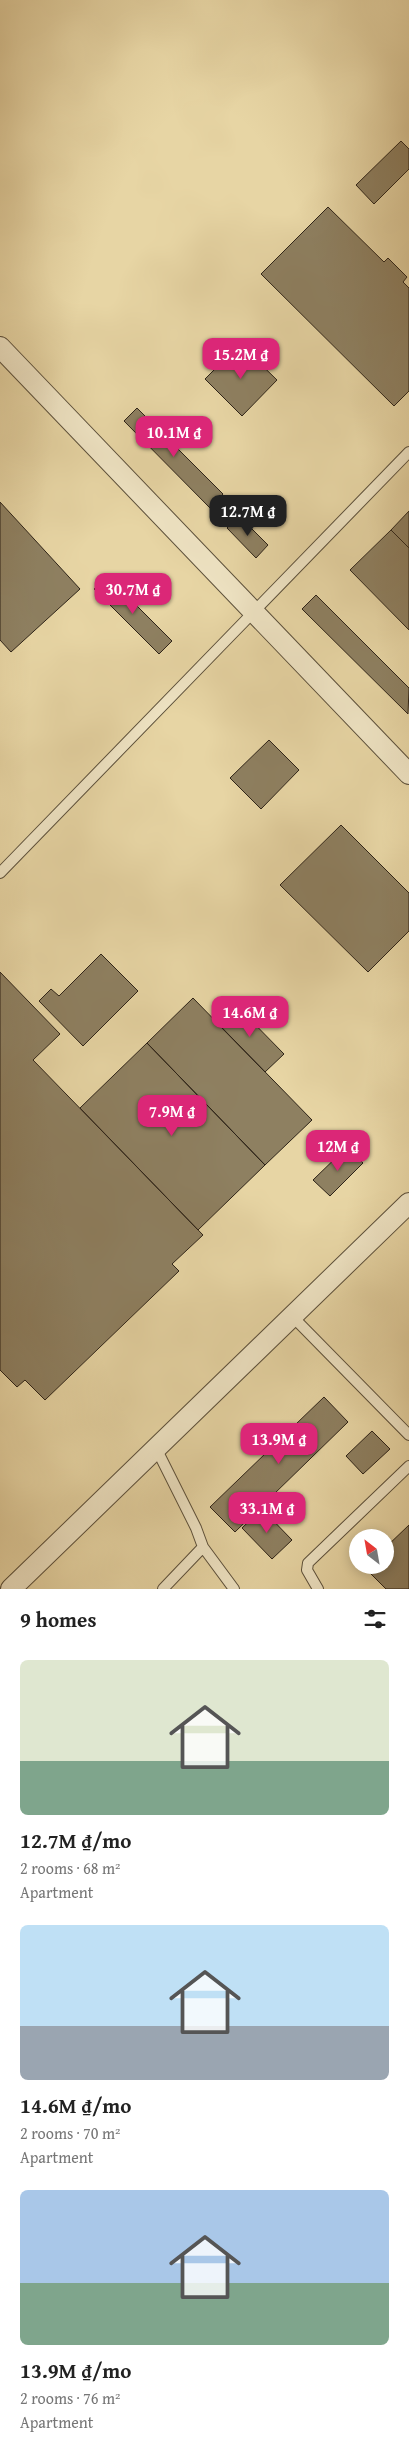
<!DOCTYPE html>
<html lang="en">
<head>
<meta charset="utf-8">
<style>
	body { margin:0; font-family:"Gentium Book Plus",serif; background:#f6f6f6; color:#222; height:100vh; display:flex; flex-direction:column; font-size:19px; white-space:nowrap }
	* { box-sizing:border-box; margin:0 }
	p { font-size:16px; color:#767676 }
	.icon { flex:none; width:28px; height:28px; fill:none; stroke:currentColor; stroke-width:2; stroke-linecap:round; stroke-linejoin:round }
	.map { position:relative; height:1589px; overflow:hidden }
	.panel { display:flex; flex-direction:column; background:#fff; flex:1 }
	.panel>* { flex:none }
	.needle { width:32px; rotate:329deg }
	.tools { position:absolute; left:349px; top:1529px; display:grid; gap:10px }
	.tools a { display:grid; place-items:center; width:45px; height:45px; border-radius:50%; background:#fff; box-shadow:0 2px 12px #0003; font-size:25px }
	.price { position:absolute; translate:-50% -42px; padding:0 11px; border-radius:10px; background:#db2777; color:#fff; font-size:16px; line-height:32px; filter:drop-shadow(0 1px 2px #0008) }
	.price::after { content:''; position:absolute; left:50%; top:30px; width:15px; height:11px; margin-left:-8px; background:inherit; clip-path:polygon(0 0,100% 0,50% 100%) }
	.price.selected { background:#222; color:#fff }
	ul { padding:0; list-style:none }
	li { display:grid; align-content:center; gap:10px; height:265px; padding:0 20px }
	li span { display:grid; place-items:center; height:155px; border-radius:8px; color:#555 }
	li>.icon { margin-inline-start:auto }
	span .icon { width:90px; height:90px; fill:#fffc; stroke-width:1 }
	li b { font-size:21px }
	h2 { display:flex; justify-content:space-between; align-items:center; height:60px; padding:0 20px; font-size:21px }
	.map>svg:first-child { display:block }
</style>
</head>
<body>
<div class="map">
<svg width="409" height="1589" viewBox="0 0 409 1589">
	<rect width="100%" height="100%" fill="#e7d5a4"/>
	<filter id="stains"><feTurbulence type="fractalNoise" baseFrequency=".004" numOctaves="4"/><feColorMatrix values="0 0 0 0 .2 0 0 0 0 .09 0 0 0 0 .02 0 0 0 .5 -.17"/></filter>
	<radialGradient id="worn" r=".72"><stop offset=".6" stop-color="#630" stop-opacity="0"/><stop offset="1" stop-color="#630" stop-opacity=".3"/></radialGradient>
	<path fill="#8e8061" stroke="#2d2318" d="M401,141L409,149V169L374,204L356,185Z
		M328,207L384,262L388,258L407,277L403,282L409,288V391L394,406L261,274Z
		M240,344L277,380L242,416L205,379Z
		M137,408L223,494L210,508L124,421Z
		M0,502L80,589L11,652L0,640Z
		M409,511V548L391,530Z
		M239,516L268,545L256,558L227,528Z
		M391,530L409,548V630L350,570Z
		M107,576L172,641L159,654L94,589Z
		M316,595L409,688L408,714L302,609Z
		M269,740L299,770L261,809L230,778Z
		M341,825L409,893V931L368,972L280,885Z
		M101,954L138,991L83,1046L39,1001L51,989L59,996Z
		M0,972L60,1034L33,1060L203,1235L172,1264L179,1271L45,1400L25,1380L17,1387L0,1370Z
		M193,998L312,1120L265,1165L147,1043Z
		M236,1005L284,1054L265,1072L217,1023Z
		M147,1043L265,1165L198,1230L80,1108Z
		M347,1147L363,1163L330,1196L313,1180Z
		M324,1397L348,1422L235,1532L210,1507Z
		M372,1431L390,1449L363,1474L346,1456Z
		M262,1509L292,1540L272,1559L242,1528Z
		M409,1525V1589H386L365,1568L368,1565H385V1548Z"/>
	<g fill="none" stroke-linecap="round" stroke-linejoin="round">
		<g stroke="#5c503b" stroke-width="12">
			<path id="service" d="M0,873L409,452
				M292,1316L409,1435
				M156,1448L196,1528L203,1547L163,1589
				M203,1547L234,1589
				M318,1589L307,1570L308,1563L409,1466"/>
		</g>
		<g stroke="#5c503b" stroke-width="22">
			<path id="minor" d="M0,347L409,774
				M11,1589L409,1203"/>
		</g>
		<use href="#service" stroke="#efe4c4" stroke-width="10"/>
		<use href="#minor" stroke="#efe4c4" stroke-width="20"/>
	</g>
	<rect width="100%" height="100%" filter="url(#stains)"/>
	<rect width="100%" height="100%" fill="url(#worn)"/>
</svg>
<div class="tools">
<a><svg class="needle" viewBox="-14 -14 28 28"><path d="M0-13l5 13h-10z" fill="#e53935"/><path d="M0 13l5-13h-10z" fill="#767676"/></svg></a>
</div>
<b class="price" style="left:241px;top:380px">15.2M ₫</b>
<b class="price" style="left:174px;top:458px">10.1M ₫</b>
<b class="price selected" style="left:248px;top:537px">12.7M ₫</b>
<b class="price" style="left:133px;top:615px">30.7M ₫</b>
<b class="price" style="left:250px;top:1038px">14.6M ₫</b>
<b class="price" style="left:172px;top:1137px">7.9M ₫</b>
<b class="price" style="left:338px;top:1172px">12M ₫</b>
<b class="price" style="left:279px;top:1465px">13.9M ₫</b>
<b class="price" style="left:267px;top:1534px">33.1M ₫</b>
</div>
<section class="panel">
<h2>9 homes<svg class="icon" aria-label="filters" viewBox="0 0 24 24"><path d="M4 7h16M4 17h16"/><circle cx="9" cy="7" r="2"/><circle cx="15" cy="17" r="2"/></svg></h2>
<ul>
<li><span style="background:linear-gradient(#dfe7d0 65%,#7fa58c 0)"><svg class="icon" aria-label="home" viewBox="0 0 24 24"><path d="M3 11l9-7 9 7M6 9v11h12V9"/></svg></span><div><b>12.7M ₫/mo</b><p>2 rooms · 68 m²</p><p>Apartment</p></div></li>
<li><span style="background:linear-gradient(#bfe0f5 65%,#9aa5b1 0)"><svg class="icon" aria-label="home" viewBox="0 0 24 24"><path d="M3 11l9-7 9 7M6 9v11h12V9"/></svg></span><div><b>14.6M ₫/mo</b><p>2 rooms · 70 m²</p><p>Apartment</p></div></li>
<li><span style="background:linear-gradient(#a9c7e8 60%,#7fa58c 0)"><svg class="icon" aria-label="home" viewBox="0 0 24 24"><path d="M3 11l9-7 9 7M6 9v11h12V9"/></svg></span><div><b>13.9M ₫/mo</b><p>2 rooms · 76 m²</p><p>Apartment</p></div></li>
</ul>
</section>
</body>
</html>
